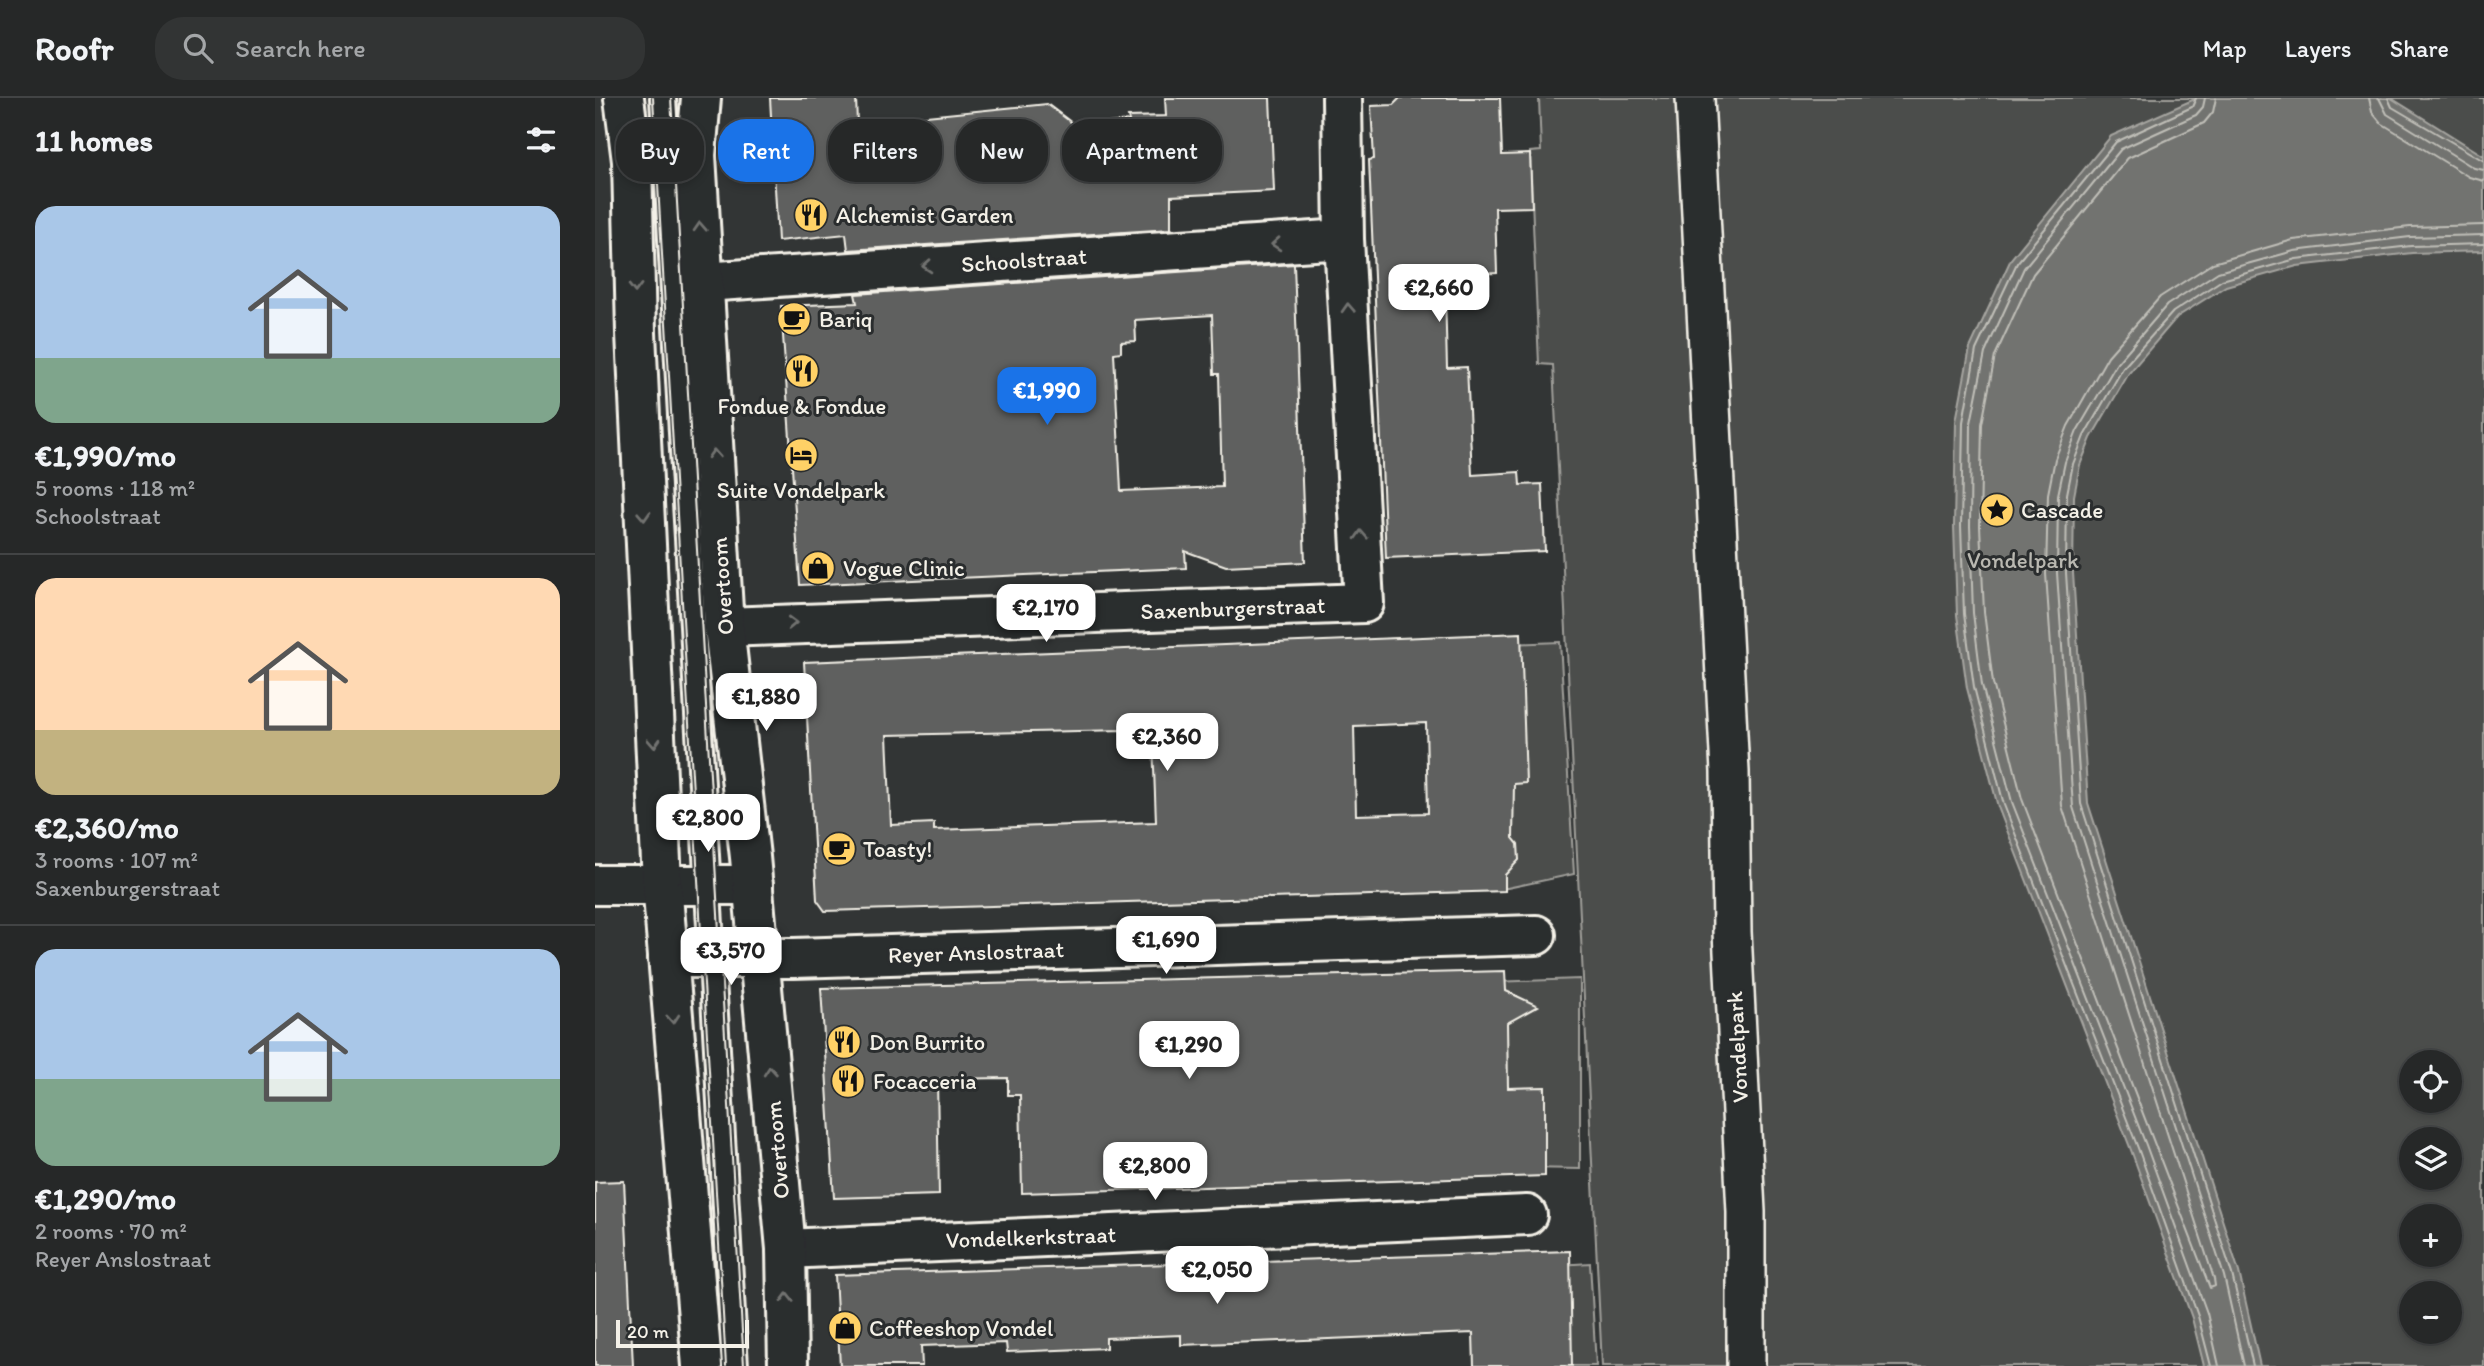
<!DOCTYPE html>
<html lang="en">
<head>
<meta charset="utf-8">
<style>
	body { margin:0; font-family:Itim,sans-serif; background:#323434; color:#f1f3f6; height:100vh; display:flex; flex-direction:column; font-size:26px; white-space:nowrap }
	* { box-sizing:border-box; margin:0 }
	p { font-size:23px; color:#a4a6a8 }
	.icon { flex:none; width:38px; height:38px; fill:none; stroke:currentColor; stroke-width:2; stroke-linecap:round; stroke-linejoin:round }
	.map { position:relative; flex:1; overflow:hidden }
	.side { display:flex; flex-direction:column; background:#262828; width:595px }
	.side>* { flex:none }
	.hud { position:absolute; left:21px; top:21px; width:665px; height:63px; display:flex; gap:14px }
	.buttons { position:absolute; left:1804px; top:952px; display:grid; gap:14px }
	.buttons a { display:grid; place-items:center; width:63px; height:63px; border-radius:50%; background:#262828; box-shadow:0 4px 10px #0003,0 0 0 2px #424445; font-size:35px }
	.scale { position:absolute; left:21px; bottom:18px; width:133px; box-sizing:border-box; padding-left:7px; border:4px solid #f4f1e8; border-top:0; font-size:19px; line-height:24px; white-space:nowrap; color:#f4f1e8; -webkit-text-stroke:5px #2a2d2e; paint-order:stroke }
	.price { position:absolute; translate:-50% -60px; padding:0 16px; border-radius:14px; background:#fff; color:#222; font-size:23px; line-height:46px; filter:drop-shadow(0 2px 4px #0008) }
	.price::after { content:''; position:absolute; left:50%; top:42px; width:21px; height:16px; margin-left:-10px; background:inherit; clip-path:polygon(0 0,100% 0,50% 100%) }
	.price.current { background:#1a73e8; color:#fff }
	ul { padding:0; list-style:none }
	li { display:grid; align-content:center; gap:14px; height:371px; padding:0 35px }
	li+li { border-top:2px solid #424445 }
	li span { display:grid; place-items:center; height:217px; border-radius:21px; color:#555 }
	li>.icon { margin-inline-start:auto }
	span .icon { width:126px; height:126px; fill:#fffc; stroke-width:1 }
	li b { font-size:30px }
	h2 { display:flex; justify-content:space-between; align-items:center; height:84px; padding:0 35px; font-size:30px }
	.chip { padding:0 24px; border-radius:28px; background:#262828; box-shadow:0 4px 10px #0003,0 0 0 2px #424445; font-size:24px; line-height:63px }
	.chip.current { background:#1a73e8; color:#fff }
	header { display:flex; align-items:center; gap:42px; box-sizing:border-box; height:98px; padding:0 35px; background:#262828; border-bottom:2px solid #424445 }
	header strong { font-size:33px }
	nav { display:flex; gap:38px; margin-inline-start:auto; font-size:24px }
	.search { width:490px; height:63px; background:#323434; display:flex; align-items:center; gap:18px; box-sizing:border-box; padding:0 24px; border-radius:28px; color:#a4a6a8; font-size:26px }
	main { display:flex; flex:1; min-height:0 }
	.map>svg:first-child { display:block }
</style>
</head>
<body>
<header>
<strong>Roofr</strong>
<div class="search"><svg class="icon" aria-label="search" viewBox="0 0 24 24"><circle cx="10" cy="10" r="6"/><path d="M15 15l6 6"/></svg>Search here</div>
<nav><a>Map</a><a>Layers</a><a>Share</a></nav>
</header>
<main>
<section class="side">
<h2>11 homes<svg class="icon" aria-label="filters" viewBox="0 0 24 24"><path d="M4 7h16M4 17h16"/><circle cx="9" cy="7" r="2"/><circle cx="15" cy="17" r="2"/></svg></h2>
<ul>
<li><span style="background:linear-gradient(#a9c7e8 70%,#7fa58c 0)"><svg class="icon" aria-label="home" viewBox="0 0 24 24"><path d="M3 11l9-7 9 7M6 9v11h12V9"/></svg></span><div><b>€1,990/mo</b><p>5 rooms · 118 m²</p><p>Schoolstraat</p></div></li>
<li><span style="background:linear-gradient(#ffd9b3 70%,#c2b280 0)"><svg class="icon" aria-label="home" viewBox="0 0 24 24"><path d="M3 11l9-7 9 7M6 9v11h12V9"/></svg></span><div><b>€2,360/mo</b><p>3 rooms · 107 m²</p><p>Saxenburgerstraat</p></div></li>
<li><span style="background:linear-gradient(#a9c7e8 60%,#7fa58c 0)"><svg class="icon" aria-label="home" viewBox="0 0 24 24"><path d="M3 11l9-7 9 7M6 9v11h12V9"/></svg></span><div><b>€1,290/mo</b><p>2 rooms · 70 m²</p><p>Reyer Anslostraat</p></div></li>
</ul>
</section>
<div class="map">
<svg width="1889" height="1268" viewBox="0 0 1889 1268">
	<rect width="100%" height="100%" fill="#323535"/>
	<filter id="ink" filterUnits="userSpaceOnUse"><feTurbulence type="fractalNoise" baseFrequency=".0143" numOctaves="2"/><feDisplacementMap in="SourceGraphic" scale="14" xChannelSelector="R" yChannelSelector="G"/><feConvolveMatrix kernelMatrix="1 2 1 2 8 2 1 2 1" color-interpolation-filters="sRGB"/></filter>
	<g filter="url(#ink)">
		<path fill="#4b4d4c" stroke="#a09f9a" stroke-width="2" fill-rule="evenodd" d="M944,0H1889V1268H1007L958,267L944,266L935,54L946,53ZM1816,964H1855V1003H1816ZM1816,1041H1855V1080H1816ZM1816,1118H1855V1157H1816ZM1816,1195H1855V1234H1816Z
			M965,544L979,776L898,793L912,546Z
			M985,881V1071L931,1070L903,999L898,884Z
			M995,1165L1001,1268H946L964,1167Z"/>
		<path fill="#727370" stroke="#a6a5a0" stroke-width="2" d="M1602,0H1796L1889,58V153L1817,155L1702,168L1631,188L1582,219L1534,275L1496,340L1485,367L1479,398L1478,475L1493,705L1644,1174L1665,1268H1609L1597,1220L1536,1052L1403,709L1372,590L1362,517L1359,428L1361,323L1375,250L1416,161L1516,38Z"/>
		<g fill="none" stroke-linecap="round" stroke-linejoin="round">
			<path stroke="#c0bfb8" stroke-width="2" d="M1601,0L1597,9L1521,44L1422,165L1381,252L1368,324L1366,428L1369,516L1379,589L1409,707L1543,1050L1603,1218L1616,1268
				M1610,0L1608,9L1601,17L1526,51L1429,170L1390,255L1376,325L1375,428L1378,515L1387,587L1417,704L1551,1047L1612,1215L1624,1268
				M1621,0L1618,14L1609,25L1533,60L1438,176L1400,258L1387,326L1385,428L1389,514L1398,585L1427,701L1615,1190L1620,1188L1619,1181L1467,708L1451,476L1453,396L1460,361L1473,328L1513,258L1565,199L1618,165L1698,142L1815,129L1889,127
				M1774,0L1777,14L1786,25L1874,79L1889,83
				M1784,0L1792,16L1879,70L1889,72
				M1793,0L1797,9L1889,63
				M1649,1268L1629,1178L1478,709L1462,475L1463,397L1470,364L1482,333L1522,265L1572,207L1623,174L1699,153L1815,139L1889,137
				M1658,1268L1637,1176L1486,706L1471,475L1472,396L1478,366L1489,338L1528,270L1578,214L1627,182L1701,161L1816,148L1889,146"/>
		</g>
		<path fill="#5f605f" stroke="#f4f1e8" stroke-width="2" fill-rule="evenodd" d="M175,0H261L262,25L452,6L481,28L534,23L533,19L571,18L570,0H675L679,93L576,98V131L253,152L251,136L183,143Z
			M805,0H905L907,57L935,56L937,109L900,110L902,175L878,176L879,192L850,193L852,270L872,269L877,377L924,374L925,387L947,386L950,453L791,460L774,62L779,61L776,8L798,7Z
			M699,166L710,464L631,468L590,453L591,470L205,487L186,208L262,205L260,196ZM617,217L619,276H624L627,389L526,393L519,255L526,254V244L541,243L540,222Z
			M926,535L931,685L919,686L918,740L923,746L924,762L910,777V793L230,813L222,802L209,564ZM831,625L833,715L761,717L759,628ZM531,632L558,643L561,724L339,732V725L296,727L292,637Z
			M910,873L911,893L943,908L912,925L913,990L950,989V1078L427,1095L425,997H413V980L342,981L344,1097L239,1100L226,890Z
			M29,1083L38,1268H0V1084Z
			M975,1153L977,1268H879L878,1235L586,1247V1237L511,1240V1250L412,1254L411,1245L326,1248L327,1268H245L240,1177Z"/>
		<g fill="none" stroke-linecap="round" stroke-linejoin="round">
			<g stroke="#f4f1e8" stroke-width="30">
				<path id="service" d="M68,0L140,1268"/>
			</g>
			<g stroke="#f4f1e8" stroke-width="42">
				<path id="pedestrian" d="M1100,0L1135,674L1137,834L1151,1114V1268"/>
			</g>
			<g stroke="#f4f1e8" stroke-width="44">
				<path id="minor" d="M108,184L749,141
					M129,529L769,505L749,141L747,0
					M0,787H158
					M73,860H199L941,837
					M191,1151L932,1117"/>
			</g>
			<g stroke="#f4f1e8" stroke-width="44">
				<path id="secondary" d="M29,0L37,63L41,235L67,785L107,1268
					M106,0L101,57L129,529L155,759L191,1151L193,1268"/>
			</g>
			<use href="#service" stroke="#2a2d2e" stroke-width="24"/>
			<use href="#pedestrian" stroke="#2a2d2e" stroke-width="37"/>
			<use href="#minor" stroke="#2a2d2e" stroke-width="38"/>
			<use href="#secondary" stroke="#2a2d2e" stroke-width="38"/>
			<path stroke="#f4f1e8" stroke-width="2" d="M58,0L131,1268
				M76,0L149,1268"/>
		</g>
		<defs><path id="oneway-chevron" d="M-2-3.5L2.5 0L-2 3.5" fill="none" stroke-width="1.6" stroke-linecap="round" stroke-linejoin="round" transform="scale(1.75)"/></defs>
		<g stroke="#71726f">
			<use href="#oneway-chevron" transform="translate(105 129) rotate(-93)"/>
			<use href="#oneway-chevron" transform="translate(681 146) rotate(176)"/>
			<use href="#oneway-chevron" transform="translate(332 168) rotate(176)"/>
			<use href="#oneway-chevron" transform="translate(40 190) rotate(89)"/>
			<use href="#oneway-chevron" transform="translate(753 210) rotate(-93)"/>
			<use href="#oneway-chevron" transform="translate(119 356) rotate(-93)"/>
			<use href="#oneway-chevron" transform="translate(49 418) rotate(87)"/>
			<use href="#oneway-chevron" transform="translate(766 437) rotate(-93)"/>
			<use href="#oneway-chevron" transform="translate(197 525) rotate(-2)"/>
			<use href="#oneway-chevron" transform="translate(59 645) rotate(87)"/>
			<use href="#oneway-chevron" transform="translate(78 921) rotate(86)"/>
			<use href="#oneway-chevron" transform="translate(175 973) rotate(-95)"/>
			<use href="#oneway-chevron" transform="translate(192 1200) rotate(-91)"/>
		</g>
	</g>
	<defs>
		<g id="restaurant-disc" transform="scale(1.75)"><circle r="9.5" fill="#ffd166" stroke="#2a2d2e"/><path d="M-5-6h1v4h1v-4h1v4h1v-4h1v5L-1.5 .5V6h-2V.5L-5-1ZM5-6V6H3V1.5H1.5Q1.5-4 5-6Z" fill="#111"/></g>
		<g id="cafe-disc" transform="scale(1.75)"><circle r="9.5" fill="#ffd166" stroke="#2a2d2e"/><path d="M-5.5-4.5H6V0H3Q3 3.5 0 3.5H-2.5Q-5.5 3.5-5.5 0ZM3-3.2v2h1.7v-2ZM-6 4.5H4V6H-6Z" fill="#111"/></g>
		<g id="hotel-disc" transform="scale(1.75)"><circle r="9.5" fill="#ffd166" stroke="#2a2d2e"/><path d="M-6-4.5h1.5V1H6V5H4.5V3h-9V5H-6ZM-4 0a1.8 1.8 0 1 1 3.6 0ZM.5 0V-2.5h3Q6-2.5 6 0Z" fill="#111"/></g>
		<g id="sight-disc" transform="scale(1.75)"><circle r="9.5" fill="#ffd166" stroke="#2a2d2e"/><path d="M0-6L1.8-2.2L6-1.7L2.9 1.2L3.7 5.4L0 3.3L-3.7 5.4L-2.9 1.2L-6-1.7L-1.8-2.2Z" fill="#111"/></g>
		<g id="shop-disc" transform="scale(1.75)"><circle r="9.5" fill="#ffd166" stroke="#2a2d2e"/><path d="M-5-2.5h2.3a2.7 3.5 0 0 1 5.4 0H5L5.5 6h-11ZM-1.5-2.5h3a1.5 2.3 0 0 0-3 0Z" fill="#111"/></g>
	</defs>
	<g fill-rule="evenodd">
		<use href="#restaurant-disc" x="216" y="117"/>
		<use href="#cafe-disc" x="199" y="221"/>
		<use href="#restaurant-disc" x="207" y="273"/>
		<use href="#hotel-disc" x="206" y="357"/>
		<use href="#sight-disc" x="1402" y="412"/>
		<use href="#shop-disc" x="223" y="470"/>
		<use href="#cafe-disc" x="244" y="751"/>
		<use href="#restaurant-disc" x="249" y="944"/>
		<use href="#restaurant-disc" x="253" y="983"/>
		<use href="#shop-disc" x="250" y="1230"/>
	</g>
	<g text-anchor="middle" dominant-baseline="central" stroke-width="6" stroke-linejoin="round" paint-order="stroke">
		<g font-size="23" fill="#f4f1e8" stroke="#2a2d2e" text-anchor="start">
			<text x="241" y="117">Alchemist Garden</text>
			<text x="224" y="221">Bariq</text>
			<text x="207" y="308" text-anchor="middle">Fondue &amp; Fondue</text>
			<text x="206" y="392" text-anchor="middle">Suite Vondelpark</text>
			<text x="1426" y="412">Cascade</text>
			<text x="248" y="470">Vogue Clinic</text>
			<text x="268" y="751">Toasty!</text>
			<text x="274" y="944">Don Burrito</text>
			<text x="278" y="983">Focacceria</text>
			<text x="274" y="1230">Coffeeshop Vondel</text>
		</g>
		<g font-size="23" fill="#f4f1e8" stroke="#2a2d2e">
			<text transform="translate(429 162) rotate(-4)">Schoolstraat</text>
			<text transform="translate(127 488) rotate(-94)">Overtoom</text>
			<text transform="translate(638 510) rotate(-2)">Saxenburgerstraat</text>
			<text transform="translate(381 854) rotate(-2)">Reyer Anslostraat</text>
			<text transform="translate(1142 949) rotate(-93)">Vondelpark</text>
			<text transform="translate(182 1052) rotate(-95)">Overtoom</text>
			<text transform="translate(436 1139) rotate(-2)">Vondelkerkstraat</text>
		</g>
		<g font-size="23" fill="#b9b8b1" stroke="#2a2d2e">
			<text x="1428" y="462">Vondelpark</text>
		</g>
	</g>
</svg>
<div class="buttons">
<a><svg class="icon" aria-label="locate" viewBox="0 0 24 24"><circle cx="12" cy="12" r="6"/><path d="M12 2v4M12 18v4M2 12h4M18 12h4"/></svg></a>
<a><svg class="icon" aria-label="layers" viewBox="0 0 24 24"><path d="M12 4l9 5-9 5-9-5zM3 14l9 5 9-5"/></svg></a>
<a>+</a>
<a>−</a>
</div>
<div class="scale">20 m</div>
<b class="price" style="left:844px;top:226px">€2,660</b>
<b class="price current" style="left:452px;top:329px">€1,990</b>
<b class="price" style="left:451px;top:546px">€2,170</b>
<b class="price" style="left:171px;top:635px">€1,880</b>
<b class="price" style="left:572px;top:675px">€2,360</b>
<b class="price" style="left:113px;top:756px">€2,800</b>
<b class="price" style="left:571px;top:878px">€1,690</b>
<b class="price" style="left:136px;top:889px">€3,570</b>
<b class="price" style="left:594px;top:983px">€1,290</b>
<b class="price" style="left:560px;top:1104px">€2,800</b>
<b class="price" style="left:622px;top:1208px">€2,050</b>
<div class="hud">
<a class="chip">Buy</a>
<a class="chip current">Rent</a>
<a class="chip">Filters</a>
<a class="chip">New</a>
<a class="chip">Apartment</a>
</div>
</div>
</main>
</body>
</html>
